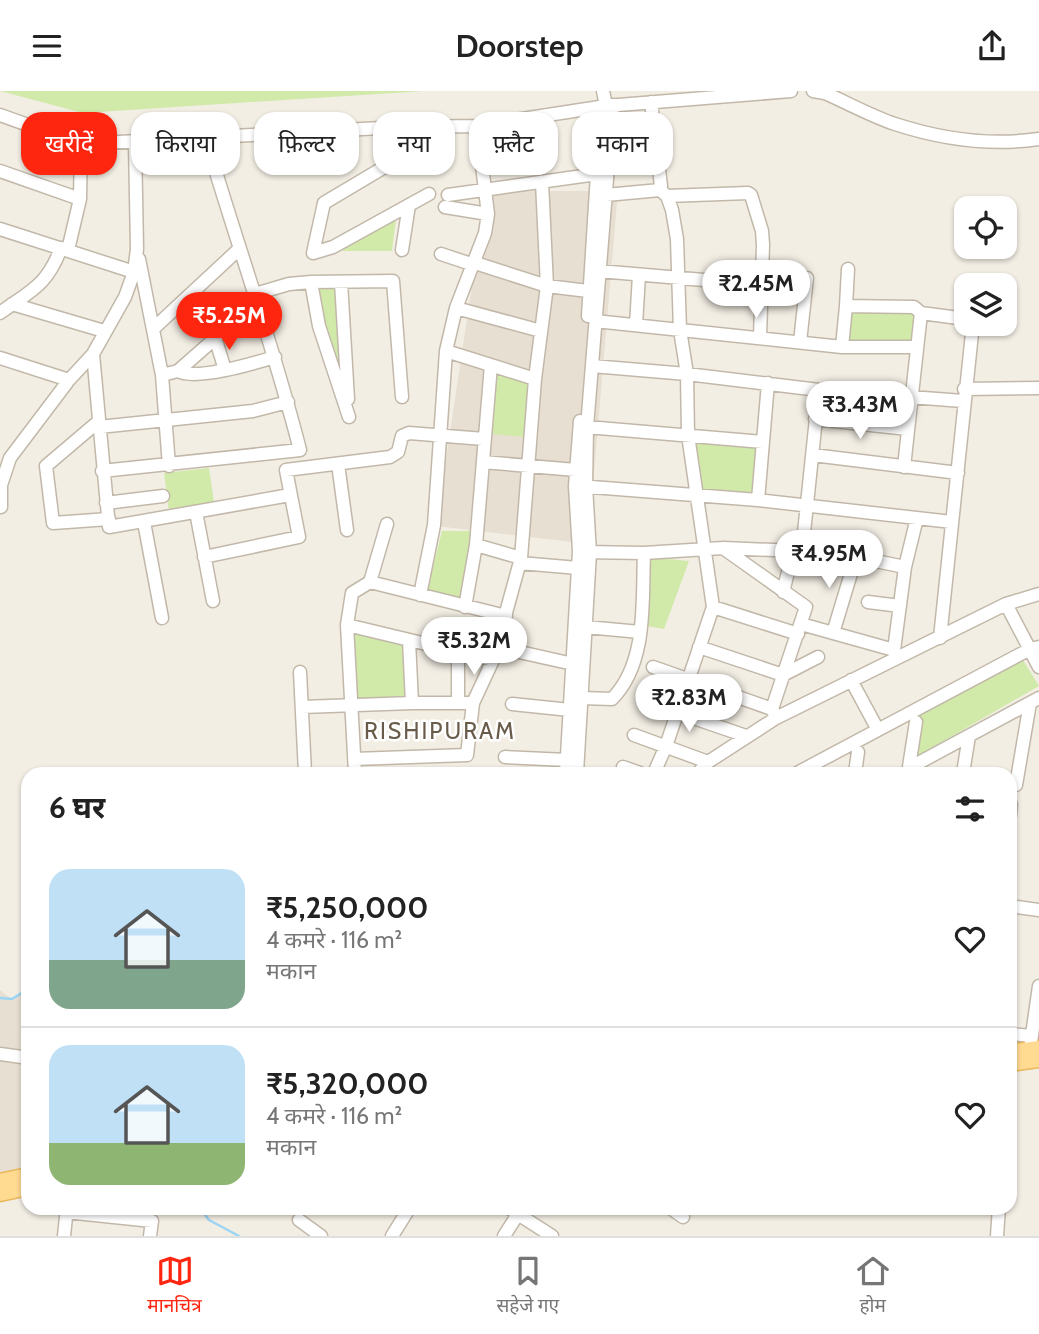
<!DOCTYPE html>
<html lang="hi">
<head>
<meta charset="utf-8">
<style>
	body { margin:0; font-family:Cabin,"Noto Sans Devanagari",sans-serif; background:#f6f6f6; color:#222; height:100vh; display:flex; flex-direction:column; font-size:26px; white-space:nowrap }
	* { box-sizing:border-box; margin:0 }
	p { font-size:23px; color:#767676 }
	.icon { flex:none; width:38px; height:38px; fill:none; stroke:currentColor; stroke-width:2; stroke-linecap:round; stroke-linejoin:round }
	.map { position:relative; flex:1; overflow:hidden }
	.drawer { position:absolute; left:21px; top:676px; width:996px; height:448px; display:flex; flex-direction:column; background:#fff; border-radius:21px; box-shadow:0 2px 5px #0004 }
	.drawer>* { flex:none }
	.top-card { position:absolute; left:21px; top:21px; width:998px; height:63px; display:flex; gap:14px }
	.controls { position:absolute; left:954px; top:105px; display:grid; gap:14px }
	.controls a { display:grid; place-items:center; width:63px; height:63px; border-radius:14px; background:#fff; box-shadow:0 2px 5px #0004; font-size:35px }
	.price { position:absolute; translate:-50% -60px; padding:0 16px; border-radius:24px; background:#fff; color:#222; font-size:23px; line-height:46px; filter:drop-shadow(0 2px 4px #0008) }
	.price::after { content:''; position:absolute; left:50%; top:42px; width:21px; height:16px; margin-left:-10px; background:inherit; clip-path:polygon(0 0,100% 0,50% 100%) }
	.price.on { background:#ff260f; color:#fff }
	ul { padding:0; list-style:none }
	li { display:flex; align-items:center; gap:21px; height:175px; padding:0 28px }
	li+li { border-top:2px solid #e0e0e0 }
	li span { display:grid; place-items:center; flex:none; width:196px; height:140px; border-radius:21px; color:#555 }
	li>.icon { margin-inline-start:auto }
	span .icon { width:84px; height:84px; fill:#fffc; stroke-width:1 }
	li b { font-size:30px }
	h2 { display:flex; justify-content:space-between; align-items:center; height:84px; padding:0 28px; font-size:30px }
	.pill { padding:0 24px; border-radius:21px; background:#fff; box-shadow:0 2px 5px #0004; font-size:24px; line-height:63px }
	.pill.on { background:#ff260f; color:#fff }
	header { display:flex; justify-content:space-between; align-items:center; height:91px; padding:0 28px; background:#fff; font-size:32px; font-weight:600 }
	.tab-bar { display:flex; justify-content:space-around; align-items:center; height:98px; border-top:2px solid #e0e0e0; background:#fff; font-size:19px; color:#767676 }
	.tab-bar a { display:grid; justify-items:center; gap:4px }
	.tab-bar .on { color:#ff260f }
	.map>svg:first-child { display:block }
</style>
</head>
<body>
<header><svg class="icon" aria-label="menu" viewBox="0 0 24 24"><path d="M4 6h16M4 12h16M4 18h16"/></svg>Doorstep<svg class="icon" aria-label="share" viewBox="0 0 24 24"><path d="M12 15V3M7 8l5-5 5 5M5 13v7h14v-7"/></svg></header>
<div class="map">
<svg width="1039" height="1145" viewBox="0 0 1039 1145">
	<rect width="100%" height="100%" fill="#f3eee4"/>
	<path fill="#e7dfd2" d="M486,100H618L588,453L436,435Z
		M28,898V1087L0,1092V899L12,908Z"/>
	<path fill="#d1eaaa" d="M0,0H424L83,22Z
		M396,128L392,160H343V156Z
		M337,196L343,272L335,273L315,197Z
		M851,217L916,220L913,253L848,252Z
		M495,280L529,289L525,346L491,343Z
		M825,304L905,310L902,331L822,325Z
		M693,349L757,356L753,403L698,398Z
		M209,377L214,411L169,420L164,382Z
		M442,440H474L462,509L427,500Z
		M648,466L689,470L664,538L646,535Z
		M354,540L402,551L406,608L357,610Z
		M1023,569L1039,595L916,666L914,664L920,624Z"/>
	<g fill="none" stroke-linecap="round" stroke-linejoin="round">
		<path stroke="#9cd5f4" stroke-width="2.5" d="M0,907L12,908L28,898
			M199,1116L209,1129L239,1145"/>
		<g stroke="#c2b8a9" stroke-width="15">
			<path id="minor" d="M603,0L606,15
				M813,0L825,2C848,12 871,25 895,33C941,48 991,55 1039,48
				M0,24L81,53L400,36L477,35L606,15L791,0
				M0,80L80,108
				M429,103L333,156L313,162L324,112L450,37
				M448,104L597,83
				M606,104L660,99L661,95L651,11
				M667,105L748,102L751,104L762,140L763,154L760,246
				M445,116L488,123
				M0,138L134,181
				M68,159L80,108L81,53
				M402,159L409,114
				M441,163L471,173
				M139,168L162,284L169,375
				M472,171L547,195L588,200
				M599,180L762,194
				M311,191L319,235L349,326
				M341,191L348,308
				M255,203L289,193L311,191L393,190L402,306
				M12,213L104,240
				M846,215L848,178
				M456,217L541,240
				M0,222C30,200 47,195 61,157
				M588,225L597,83L598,16
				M595,230L842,256H917
				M636,234L639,184
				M153,238L239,158
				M215,246L225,279
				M800,251L807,187
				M842,256L846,215L914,216L921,222L966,228
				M446,260L535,288
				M93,263L109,436L290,404
				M0,267L69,289
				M592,275L687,283L819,299L963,310
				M178,280C196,290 255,272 275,266
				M162,284L178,280L237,228L260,217
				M964,298L1039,297
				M815,328L908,338
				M99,330L46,375L53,432L109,428
				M99,336L253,320L288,311
				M587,336L763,351
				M813,364L958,382
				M483,371L576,379
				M338,373L347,439
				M904,376L921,222
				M102,380L300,359C273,253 236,150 205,45
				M579,395L758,409L952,431
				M758,409L768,292
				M106,412L163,405
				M1,416V394L10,367L69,289L93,263L125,206L134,181L137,158L135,51
				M196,421L213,510
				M144,431L162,527
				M803,451L856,466L905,476L894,559
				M476,454L521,467
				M723,457L806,516L772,618
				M584,461L644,462L723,457L797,460L803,451L819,299
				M204,466L299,446L286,379L390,366L398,361L402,345L409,342L484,348
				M520,472L578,477
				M905,476L917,427
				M370,491L506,525
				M783,501L793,461
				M420,504L434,434L446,260L456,217L485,142L488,123L477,35
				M868,511L900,515
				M1006,513L1039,576
				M465,516L476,454L491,274
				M713,516L798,543
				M801,533L894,559L897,566
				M347,534L493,569
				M586,536L640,541
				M833,542L856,466
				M940,547L973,233
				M409,549L412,612
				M497,556L573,573
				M699,556L783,584L818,566
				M458,560V612
				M653,576L772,618L775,624
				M300,581L305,682
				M851,589L878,639
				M582,607L612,608C648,572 642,509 644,462
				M644,610L746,645
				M512,613L570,619
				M302,616L412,612H473
				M634,644L708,671
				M505,666L567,669
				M354,668L467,664L473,612L493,569L521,467L535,288L547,195L542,91
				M623,676L640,682
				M909,677L1039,607
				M355,682L347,534L352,502L370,491L387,433
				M566,682L579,460L575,395L580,330
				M577,682L590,462L586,395L587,336L613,14
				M654,682L666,655L713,516L688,344L687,283L680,239L677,148L672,119L667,105L660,99
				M698,682L708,671L776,627L1006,513L1039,503
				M797,682L1030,558L1039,556
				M855,682L858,661
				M908,682L916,631
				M963,682L969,645
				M1016,694L1030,612
				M1010,725L1011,713
				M1010,815L1039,819
				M1010,943L1032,945
				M1030,958L1039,895
				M0,963L22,966
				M507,1116L552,1145
				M669,1116L683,1126
				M66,1121L152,1130L150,1145
				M299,1129L321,1145
				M64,1145L67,1116
				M392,1145L410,1116
				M504,1145L518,1123
				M997,1145L999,1116"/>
		</g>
		<g stroke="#eab75b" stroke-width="17">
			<path id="major" d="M1010,961L1039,957
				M1010,973L1039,969
				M0,1090L28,1084
				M0,1103L28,1097"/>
		</g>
		<use href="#minor" stroke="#fff" stroke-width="12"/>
		<use href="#major" stroke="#ffda91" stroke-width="14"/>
	</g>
	<g text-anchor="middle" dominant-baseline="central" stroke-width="5" stroke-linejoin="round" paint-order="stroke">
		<g font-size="23" letter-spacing="2" fill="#695b4a" stroke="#fff">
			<text x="440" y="640">RISHIPURAM</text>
		</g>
	</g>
</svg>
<div class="controls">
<a><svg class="icon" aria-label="locate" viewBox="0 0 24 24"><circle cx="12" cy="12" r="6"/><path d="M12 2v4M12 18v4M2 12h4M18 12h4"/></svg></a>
<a><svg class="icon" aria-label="layers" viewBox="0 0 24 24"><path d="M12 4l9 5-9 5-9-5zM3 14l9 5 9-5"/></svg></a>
</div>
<b class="price" style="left:756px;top:229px">₹2.45M</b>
<b class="price on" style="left:229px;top:261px">₹5.25M</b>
<b class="price" style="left:860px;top:350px">₹3.43M</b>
<b class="price" style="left:829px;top:499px">₹4.95M</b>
<b class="price" style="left:474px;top:586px">₹5.32M</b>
<b class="price" style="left:689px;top:643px">₹2.83M</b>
<div class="top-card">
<a class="pill on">खरीदें</a>
<a class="pill">किराया</a>
<a class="pill">फ़िल्टर</a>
<a class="pill">नया</a>
<a class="pill">फ़्लैट</a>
<a class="pill">मकान</a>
</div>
<section class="drawer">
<h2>6 घर<svg class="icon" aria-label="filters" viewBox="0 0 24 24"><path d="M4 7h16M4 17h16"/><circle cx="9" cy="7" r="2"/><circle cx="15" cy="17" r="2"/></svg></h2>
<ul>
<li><span style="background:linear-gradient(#bfe0f5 65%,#7fa58c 0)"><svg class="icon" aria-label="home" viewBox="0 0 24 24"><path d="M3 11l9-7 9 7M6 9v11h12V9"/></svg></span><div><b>₹5,250,000</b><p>4 कमरे · 116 m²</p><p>मकान</p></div><svg class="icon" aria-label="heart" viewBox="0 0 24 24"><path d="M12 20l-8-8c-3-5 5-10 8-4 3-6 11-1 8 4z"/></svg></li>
<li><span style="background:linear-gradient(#bfe0f5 70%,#8fb573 0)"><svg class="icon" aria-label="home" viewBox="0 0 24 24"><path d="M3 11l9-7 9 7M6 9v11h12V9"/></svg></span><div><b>₹5,320,000</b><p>4 कमरे · 116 m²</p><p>मकान</p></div><svg class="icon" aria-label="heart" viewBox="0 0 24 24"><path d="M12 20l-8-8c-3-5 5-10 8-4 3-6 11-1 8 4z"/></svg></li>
</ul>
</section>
</div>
<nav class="tab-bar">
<a class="on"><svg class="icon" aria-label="map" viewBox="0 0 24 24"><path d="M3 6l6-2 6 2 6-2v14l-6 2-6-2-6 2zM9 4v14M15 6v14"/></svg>मानचित्र</a>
<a><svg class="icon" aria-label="saved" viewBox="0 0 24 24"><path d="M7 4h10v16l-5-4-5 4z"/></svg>सहेजे गए</a>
<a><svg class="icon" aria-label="home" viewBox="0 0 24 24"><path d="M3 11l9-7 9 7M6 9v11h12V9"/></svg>होम</a>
</nav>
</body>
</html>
